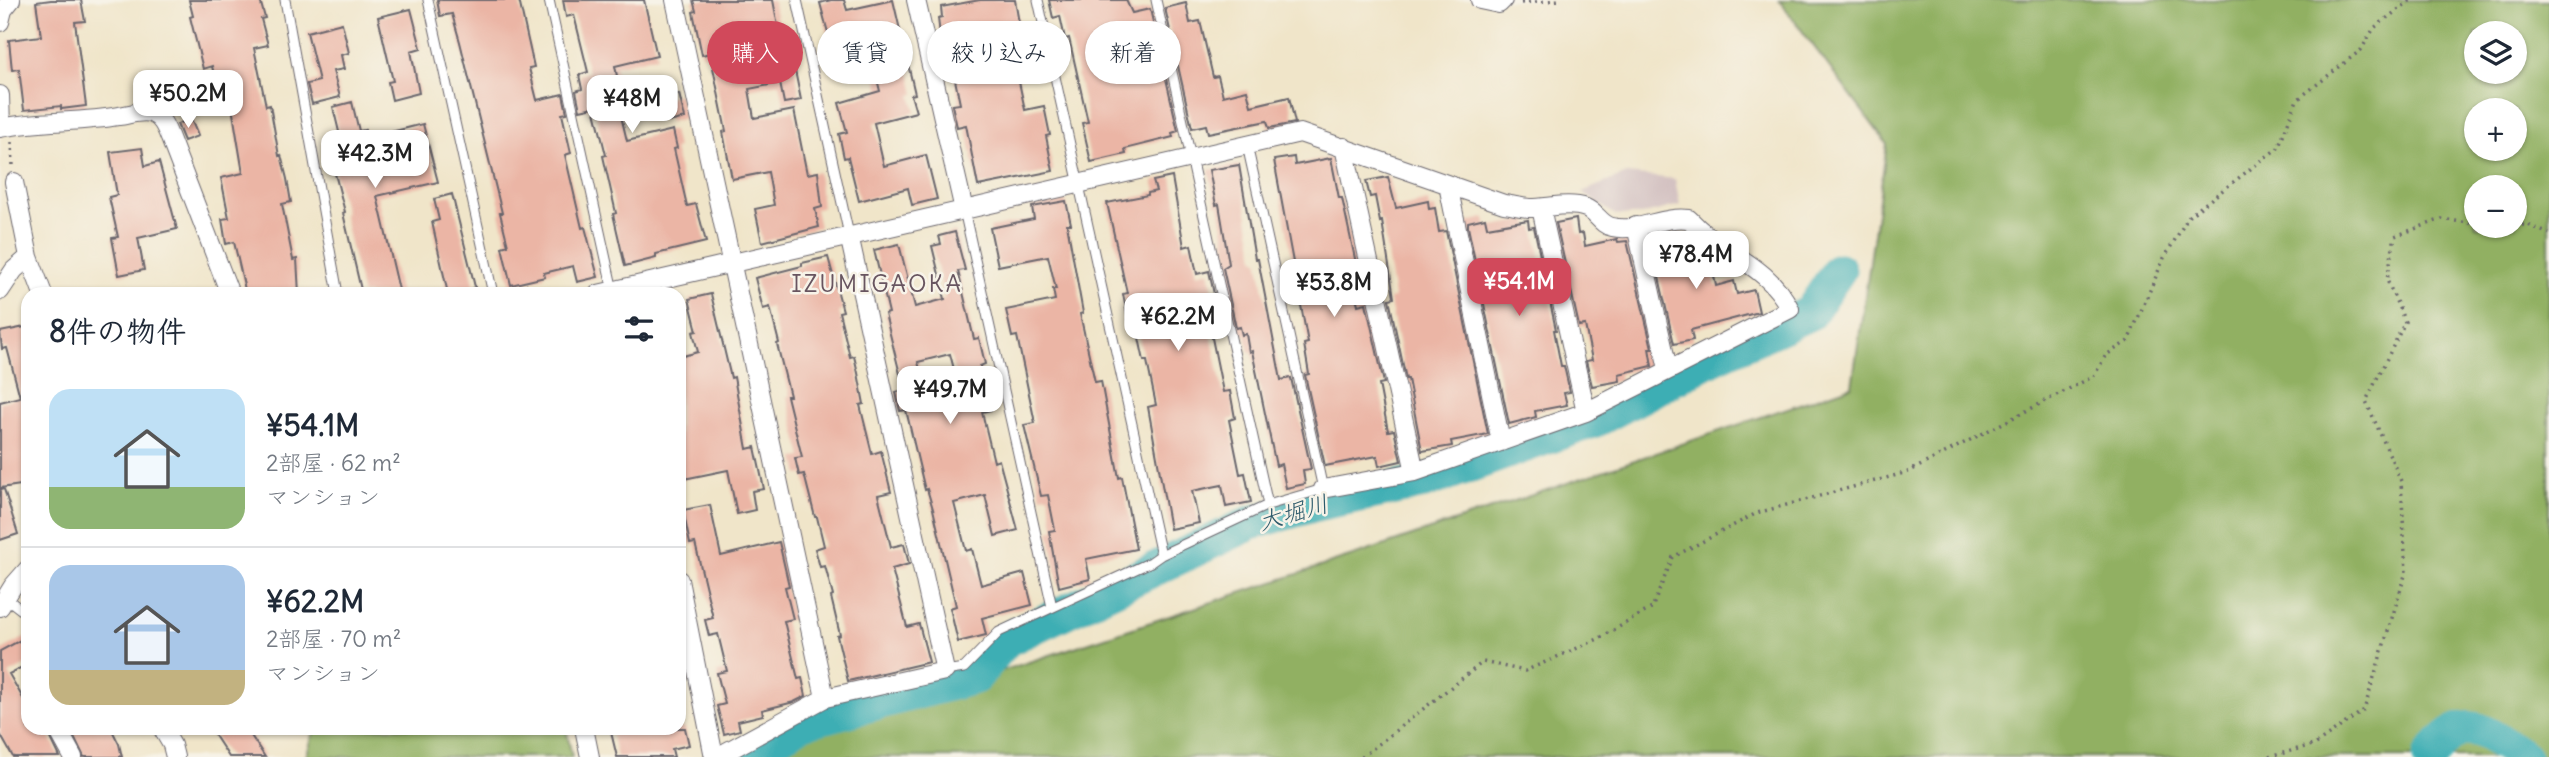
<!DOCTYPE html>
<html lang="ja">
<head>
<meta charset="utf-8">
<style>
	body { margin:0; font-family:Delius,"Klee One",sans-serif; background:#f2f2f3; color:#1f2937; height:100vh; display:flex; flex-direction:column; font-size:26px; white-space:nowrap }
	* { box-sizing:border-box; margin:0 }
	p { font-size:23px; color:#747a83 }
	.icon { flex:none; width:38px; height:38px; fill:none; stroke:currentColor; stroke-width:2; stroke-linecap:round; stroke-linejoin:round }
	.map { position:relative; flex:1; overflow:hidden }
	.sheet { position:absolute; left:21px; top:287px; width:665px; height:448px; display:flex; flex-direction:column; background:#fff; border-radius:21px; box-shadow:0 2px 5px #0004 }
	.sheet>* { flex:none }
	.guide { position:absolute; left:707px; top:21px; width:665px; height:63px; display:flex; gap:14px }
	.buttons { position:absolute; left:2464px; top:21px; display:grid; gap:14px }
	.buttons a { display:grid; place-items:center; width:63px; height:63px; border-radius:50%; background:#fff; box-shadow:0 2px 5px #0004; font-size:35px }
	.price { position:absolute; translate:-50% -60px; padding:0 16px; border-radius:14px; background:#fff; color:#222; font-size:23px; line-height:46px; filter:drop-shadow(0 2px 4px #0008) }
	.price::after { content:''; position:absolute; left:50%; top:42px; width:21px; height:16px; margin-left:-10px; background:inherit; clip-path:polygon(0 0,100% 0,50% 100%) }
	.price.on { background:#d1495b; color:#fff }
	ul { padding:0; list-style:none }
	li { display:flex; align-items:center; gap:21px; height:175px; padding:0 28px }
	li+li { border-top:2px solid #e0e1e3 }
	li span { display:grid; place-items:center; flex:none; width:196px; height:140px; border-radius:21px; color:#555 }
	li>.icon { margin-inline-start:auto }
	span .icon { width:84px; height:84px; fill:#fffc; stroke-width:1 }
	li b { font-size:30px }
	h2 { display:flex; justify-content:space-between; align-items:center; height:84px; padding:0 28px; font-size:30px }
	.pill { padding:0 24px; border-radius:32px; background:#fff; box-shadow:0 2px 5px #0004; font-size:24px; line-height:63px }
	.pill.on { background:#d1495b; color:#fff }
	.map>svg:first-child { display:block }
</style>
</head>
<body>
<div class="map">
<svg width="2549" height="757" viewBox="0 0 2549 757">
	<rect width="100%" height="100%" fill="#f7f3e8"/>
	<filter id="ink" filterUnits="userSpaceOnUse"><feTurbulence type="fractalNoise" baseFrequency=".0143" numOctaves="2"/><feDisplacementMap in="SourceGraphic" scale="14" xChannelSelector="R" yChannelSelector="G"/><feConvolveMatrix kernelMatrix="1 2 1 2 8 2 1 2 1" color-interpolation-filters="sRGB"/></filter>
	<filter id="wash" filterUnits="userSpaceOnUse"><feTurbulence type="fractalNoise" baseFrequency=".00686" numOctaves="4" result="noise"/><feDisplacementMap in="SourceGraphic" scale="28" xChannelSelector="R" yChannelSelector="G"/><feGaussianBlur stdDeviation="1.57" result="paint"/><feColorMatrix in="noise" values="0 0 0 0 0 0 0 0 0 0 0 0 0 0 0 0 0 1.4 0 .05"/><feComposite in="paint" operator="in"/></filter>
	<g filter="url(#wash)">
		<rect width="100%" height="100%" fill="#f0e5c9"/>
		<path fill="#d2bfc0" d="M1627,174L1675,179L1680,205L1641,215H1615L1582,192Z"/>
		<path fill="#91b062" stroke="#5a694e" stroke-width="2" fill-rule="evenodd" d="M1779,0H2549V757H768L830,727L1362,553L1852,386L1887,144ZM2515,33V72H2476V33ZM2515,110V149H2476V110ZM2476,187H2515V226H2476Z
			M315,728H566L572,757H306Z"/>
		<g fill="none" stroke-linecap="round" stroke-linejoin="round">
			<path stroke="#3daeb4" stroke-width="35" d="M744,757L803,722L975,677L1006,640L1251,523L1320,503L1424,482L1598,419L1712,358L1810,313L1839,270
				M2430,757C2465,708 2483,732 2524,757"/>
		</g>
		<g id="blocks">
			<path fill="#ebb5a5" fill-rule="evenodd" d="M51,0H81L85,21L75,22L86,106L61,109V106L24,110L19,69L12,70L9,40L41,36L36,2Z
				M189,0H260L265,18L261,19L268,45L254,48L266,106L270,105L279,156L281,155L287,179L291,202L282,204L293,260L297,259L299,294H246L234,242L226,244L222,219L229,218L221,178L243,173L232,107L222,109L212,66L203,69L190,17L193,16Z
				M437,0H519L534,67L529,68L537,100L563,94L567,113L562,114L571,153L565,155L582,228L585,227L598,277L577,282L573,266L544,273L545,277L511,285L502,247L508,245L500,213H502L460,42L452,14L440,16Z
				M563,0H644L657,56L615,66L617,76L612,78L627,141L673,130L677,148L674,149L687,206L696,204L706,242L656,254V258L625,266L613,214L616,213L603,156L606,155L594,107L580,110L576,91L582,89L579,75L588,72L574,15L566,17Z
				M693,0H773L782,47L790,46L801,100L784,103L780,83L749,89L754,118L794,110L807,174L818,172L822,207L815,209L819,227L762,242L755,209L774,205L768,172L732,179L723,132L726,131L710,53L702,55L693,12L696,11Z
				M831,0H844L847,10L893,0L915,94L911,95L916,112L874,123L884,166L926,155L937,199L912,205L908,188L859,201L848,157L844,158L839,134L847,132L839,103L880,91L872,59L867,60L864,47L834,55L820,3Z
				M980,0H1015L1019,23L1015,24L1022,62L1015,63L1025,110L1044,106L1050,135L1046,136L1053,171L978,186L966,125L957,127L952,105L960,104L952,65L950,60L943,61L938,18L942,17L941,7Z
				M1049,0H1126L1132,13L1150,9L1178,131L1172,133L1173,137L1125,149L1126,154L1091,162L1082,123L1088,122L1069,38L1065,39L1060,16L1053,18Z
				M1186,3L1190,23L1200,21L1213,77L1218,76L1223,96L1247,90L1251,106L1289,97L1295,123L1269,128L1267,121L1208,133L1206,125L1192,128L1165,8Z
				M411,9L421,48L411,51L419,93L392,100L388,82L393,81L378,17Z
				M342,23L349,53L341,55L344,69L333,71L340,97L312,104L307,84L319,81L307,32Z
				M679,94L685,118L669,122L664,98Z
				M352,102L359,131L365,130L367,138L423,124L438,182L377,196L400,294H362L343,213L345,212L326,139L340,136L333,107Z
				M191,119L198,136L184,141L177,124Z
				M142,148L145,166L159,162L177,229L138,238L144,270L119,275L112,238L118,237L109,197L117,195L110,152Z
				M1294,157L1295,165L1331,158L1339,198H1342L1357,268L1350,269L1358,305L1366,303L1384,383L1379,384L1388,431L1394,430L1401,461L1379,466L1377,456L1325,466L1305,375L1309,374L1304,344L1308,343L1274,160Z
				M1239,165L1255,259H1258L1281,380L1291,378L1311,469L1303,470L1305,484L1286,488L1281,464L1276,466L1252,351L1249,352L1246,334L1242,335L1240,327L1236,328L1223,268L1229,264L1219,204L1216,205L1209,170Z
				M1172,177L1184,247L1191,245L1197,274L1209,271L1222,331L1211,333L1223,392L1230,391L1235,418L1229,420L1240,474L1245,473L1251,502L1226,507L1222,485L1192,491L1199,523L1170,529L1148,407L1156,405L1147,361H1144L1135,319L1128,320L1123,294L1127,293L1107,203L1148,195V193L1156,191L1153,181Z
				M1388,177L1396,208L1428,201L1429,209L1435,208L1439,232L1446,231L1488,434L1451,441L1452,446L1422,451L1408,379H1406L1389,299L1394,298L1382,221L1380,222L1375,196L1370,197L1366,181Z
				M452,194L475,287L470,289L471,294H448L432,222L439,220L434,199Z
				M1066,201L1071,224H1067L1083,313L1080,314L1095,382L1101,381L1119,478L1122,477L1136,549L1086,559L1090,579L1059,587L1049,531L1055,530L1048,495L1041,496L1024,425L1035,423L1017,336L1012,337L1006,310L1055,300L1053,289H1056L1048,256L998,266L990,228L1034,219L1032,207Z
				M1485,218L1487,227L1528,220L1529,228L1534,227L1556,330H1554L1561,366H1564L1570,392L1564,393L1567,405L1535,411L1536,417L1509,424L1468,227V222Z
				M1576,219L1578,234L1583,233L1585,246L1617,239L1618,242L1627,241L1652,348H1649L1652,366L1619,374L1620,381L1592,386L1586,361L1592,360L1585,325L1579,326L1556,223Z
				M955,232L965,270L958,271L974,339L979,338L985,364L980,366L991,410L982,412L994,462L999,460L1018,530L995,536L985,495L954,503L966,551L972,549L981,585L1024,573L1032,605L982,618L986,635L958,642L950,608L956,606L933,509L927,489L925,490L906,410L900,411L896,392L904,390L885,314L889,313L874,250L899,244L915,307L945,299L932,246L941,244L939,236ZM950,354L960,392L928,399L918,362Z
				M1668,238L1670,249L1680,247V252L1704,247L1709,251L1716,286L1734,281L1737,294L1754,290L1759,312L1691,330L1693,340L1674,344L1651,241Z
				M828,257L843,311L839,312L850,357L854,356L858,373L864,404L860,405L872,454L881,451L891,492L878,495L891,547L904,544L909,564L892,569L907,627L919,624L929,662L848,681L837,636L840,635L831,597L833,596L825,566L820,567L815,549L824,546L817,517H815L804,474L799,475L795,458L802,457L787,396H790L777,344L779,343L770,307L763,309L755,278L802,266V263Z
				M711,294L731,378L734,377L747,449L755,447L764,489L752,491L755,510L737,514L728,470L679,480V357L698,352L693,332L697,331L689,299Z
				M25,327L28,339V484L0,488V402L20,397L7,348L2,349L0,332Z
				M4,489L18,534L0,540V490Z
				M710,505L721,556L779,542L789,586L785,587L793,619L784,621L798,679L802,678L806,696L794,702L762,710L763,715L738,721L740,730L724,734L717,706L725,704L717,673L727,671L718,634L709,636L705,620L713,618L695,543L690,544L683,510Z
				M28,636V664L9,674L28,707V728H46L60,757H13L0,734V651Z
				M70,728H111L119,744L122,757H84Z
				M210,728H246L265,757H229Z
				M610,728H685L689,745L672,749L674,757H617Z"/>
		</g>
	</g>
	<g filter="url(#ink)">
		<use href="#blocks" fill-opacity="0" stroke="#6a666d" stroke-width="2"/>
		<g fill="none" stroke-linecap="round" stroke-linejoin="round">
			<g stroke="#6a666d" stroke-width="11">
				<path id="service" d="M285,0L338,294
					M428,0L493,294
					M549,0L613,291
					M797,0L849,235
					M1156,0L1268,505
					M964,210L1052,607
					M1161,555L1268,505L1323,489L1247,145
					M6,598L28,615
					M945,671L964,668L999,632L1151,562L1161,555L1038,0"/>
			</g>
			<g stroke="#6a666d" stroke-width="20">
				<path id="minor" d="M675,0L825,698L945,671L849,235
					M916,0L964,210
					M1480,0L1499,4L1503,0
					M0,22L3,10L11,0
					M0,95L1,127
					M0,128C39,120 79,123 119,116C128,115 141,110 151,113C162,117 166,128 170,138L230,294
					M1448,185L1501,442
					M1541,208L1586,412
					M1636,226L1668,369
					M29,257L43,294
					M0,291L14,270L29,257L14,182
					M598,294L1300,133L1504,204C1513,205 1522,208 1531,208C1548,208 1569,202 1586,208C1596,212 1601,225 1612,227C1638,233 1663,215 1689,219C1721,254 1767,263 1790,309L1586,412L1415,472L1344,147
					M1323,489L1415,472
					M679,580L714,757
					M0,607L13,586L28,569
					M57,728L73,757
					M162,728L172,745L175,757
					M584,728L590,757
					M717,757L825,698"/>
			</g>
			<path stroke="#6a666d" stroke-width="3.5" stroke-dasharray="2 5" stroke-linecap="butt" d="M1521,3L1560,0
				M12,142L13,166
				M2515,225H2528L2549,234
				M2489,226H2496
				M1362,757L1483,662L1525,671L1598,639L1652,608L1673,557L1757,513L1908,472L2094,376L2106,355L2128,341L2164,258L2189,216L2278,148L2297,100L2361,50L2374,28L2411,0
				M2269,757L2316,744L2364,710L2406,572L2401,481L2366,401L2405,322L2387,280L2395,236L2442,219L2476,224"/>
			<use href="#service" stroke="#fff" stroke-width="9"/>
			<use href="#minor" stroke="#fff" stroke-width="18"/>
		</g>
	</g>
	<g text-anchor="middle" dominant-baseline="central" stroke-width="5" stroke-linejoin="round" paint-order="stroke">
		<g font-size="24" letter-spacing="2" fill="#685560" stroke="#f7f3e8">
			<text x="877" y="283">IZUMIGAOKA</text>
		</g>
		<g font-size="24" font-style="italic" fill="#2d5a6b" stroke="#f7f3e8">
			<text transform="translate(1293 512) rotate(-16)">大堀川</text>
		</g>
	</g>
</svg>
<div class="buttons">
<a><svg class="icon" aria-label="layers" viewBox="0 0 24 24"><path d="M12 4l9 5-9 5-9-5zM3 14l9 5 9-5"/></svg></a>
<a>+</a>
<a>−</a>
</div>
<b class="price" style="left:188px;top:130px">¥50.2M</b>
<b class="price" style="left:632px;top:135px">¥48M</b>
<b class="price" style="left:375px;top:190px">¥42.3M</b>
<b class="price" style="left:1696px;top:291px">¥78.4M</b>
<b class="price on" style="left:1519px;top:318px">¥54.1M</b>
<b class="price" style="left:1334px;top:319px">¥53.8M</b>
<b class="price" style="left:1178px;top:353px">¥62.2M</b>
<b class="price" style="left:950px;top:426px">¥49.7M</b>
<div class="guide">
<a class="pill on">購入</a>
<a class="pill">賃貸</a>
<a class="pill">絞り込み</a>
<a class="pill">新着</a>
</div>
<section class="sheet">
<h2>8件の物件<svg class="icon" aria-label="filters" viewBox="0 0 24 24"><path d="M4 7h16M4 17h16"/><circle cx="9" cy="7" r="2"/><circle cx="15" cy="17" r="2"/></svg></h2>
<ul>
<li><span style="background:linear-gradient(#bfe0f5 70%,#8fb573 0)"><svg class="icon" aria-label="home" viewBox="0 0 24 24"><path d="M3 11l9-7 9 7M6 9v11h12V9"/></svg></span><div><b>¥54.1M</b><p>2部屋 · 62 m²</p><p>マンション</p></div></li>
<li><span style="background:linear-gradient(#a9c7e8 75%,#c2b280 0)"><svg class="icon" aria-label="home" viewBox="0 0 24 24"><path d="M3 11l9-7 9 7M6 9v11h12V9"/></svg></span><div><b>¥62.2M</b><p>2部屋 · 70 m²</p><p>マンション</p></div></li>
</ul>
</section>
</div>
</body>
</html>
